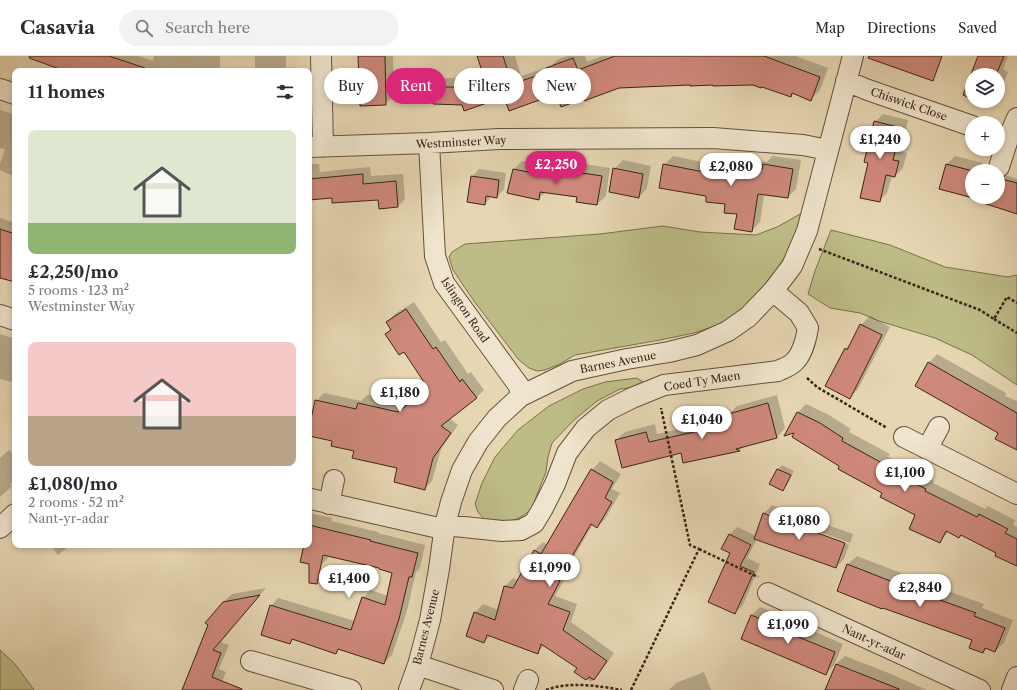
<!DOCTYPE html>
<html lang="en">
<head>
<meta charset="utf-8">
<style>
	body { margin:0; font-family:"Libre Caslon Text",serif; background:#f2f2f3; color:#2b2b33; height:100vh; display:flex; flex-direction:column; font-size:15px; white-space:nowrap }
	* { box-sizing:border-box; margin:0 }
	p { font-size:13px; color:#7c7c81 }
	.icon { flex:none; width:22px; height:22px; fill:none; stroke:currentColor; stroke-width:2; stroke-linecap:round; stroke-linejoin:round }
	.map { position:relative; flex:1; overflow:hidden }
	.side { position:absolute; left:12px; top:12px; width:300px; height:480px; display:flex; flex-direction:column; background:#fff; border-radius:8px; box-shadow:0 2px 6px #0003 }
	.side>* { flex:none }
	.guide { position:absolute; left:324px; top:12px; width:380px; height:36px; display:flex; gap:8px }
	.tools { position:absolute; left:965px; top:12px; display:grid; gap:8px }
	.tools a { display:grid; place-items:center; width:40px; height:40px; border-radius:50%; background:#fff; box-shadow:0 2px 6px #0003; font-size:20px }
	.price { position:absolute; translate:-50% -34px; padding:0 9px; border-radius:14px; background:#fff; color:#222; font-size:13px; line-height:26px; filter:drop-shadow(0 1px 2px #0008) }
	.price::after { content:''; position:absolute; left:50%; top:24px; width:12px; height:9px; margin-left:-6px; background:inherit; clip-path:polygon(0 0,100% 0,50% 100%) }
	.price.current { background:#db2777; color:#fff }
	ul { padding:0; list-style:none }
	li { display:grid; align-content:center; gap:8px; height:212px; padding:0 16px }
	li span { display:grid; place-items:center; height:124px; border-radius:8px; color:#555 }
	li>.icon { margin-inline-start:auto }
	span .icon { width:72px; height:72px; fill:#fffc; stroke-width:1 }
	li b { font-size:17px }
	h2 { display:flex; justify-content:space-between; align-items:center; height:48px; padding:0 16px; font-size:17px }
	.chip { padding:0 14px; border-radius:18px; background:#fff; box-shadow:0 2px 6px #0003; font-size:14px; line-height:36px }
	.chip.current { background:#db2777; color:#fff }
	header { display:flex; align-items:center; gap:24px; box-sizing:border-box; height:56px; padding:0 20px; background:#fff; border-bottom:1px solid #e1e1e2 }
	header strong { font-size:19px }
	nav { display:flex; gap:22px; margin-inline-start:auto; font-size:14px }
	.search { width:280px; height:36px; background:#f2f2f3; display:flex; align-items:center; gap:10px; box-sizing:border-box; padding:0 14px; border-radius:22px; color:#7c7c81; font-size:15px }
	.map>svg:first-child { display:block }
</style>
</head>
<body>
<header>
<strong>Casavia</strong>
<div class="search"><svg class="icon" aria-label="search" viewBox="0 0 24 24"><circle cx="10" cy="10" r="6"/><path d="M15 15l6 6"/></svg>Search here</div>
<nav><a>Map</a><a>Directions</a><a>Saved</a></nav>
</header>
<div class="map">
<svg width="1017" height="634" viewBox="0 0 1017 634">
	<rect width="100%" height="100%" fill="#e6d6b2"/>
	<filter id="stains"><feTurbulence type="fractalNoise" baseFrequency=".005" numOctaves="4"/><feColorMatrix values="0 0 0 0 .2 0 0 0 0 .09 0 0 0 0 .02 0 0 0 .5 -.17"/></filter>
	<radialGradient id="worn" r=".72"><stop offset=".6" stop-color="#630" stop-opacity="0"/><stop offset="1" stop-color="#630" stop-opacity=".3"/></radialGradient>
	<path fill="#bdbc87" stroke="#7c704e" d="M802,157L801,170L786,199L768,228L747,250L721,268L694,277L660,284L575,299L558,309L545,314L537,315L529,312L518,303L474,245L453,214L449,201L452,196L465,188L600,178L663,170L700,176L756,179L777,171Z
		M831,174L890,189L945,211L1008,221L1017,219V329L972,299L935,282L879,265L860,257L830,252L808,238L815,215Z
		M637,322L643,326L630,332L620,333L597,345L574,364L552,387L548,401L546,416L531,454L519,462L506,467L484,463L478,456L475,448L482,427L495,401L518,374L549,350L583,333L605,326Z
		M0,594L15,608L34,634H0Z"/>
	<path fill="#0003" d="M27,0H138L153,5L154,0H220V15H68Z
		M255,0H286V15H255Z
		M359,0H393L394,40L385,48Z
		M478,0H515L521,20L551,10L557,4L567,0H585L587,6L602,0H796L828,12L820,34L811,43L794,37L790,40L763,30L753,28H691L619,31L584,41L557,37L505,40L463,48L434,31L443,22H465L483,16Z
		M979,0H1008L1003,13L1008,16L998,42V19H972V42L964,39Z
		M0,54L15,59V118L13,120L0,114V108L5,93L0,92Z
		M883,58L908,64L901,96L907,97L903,112L895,120H892L887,137L879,145L870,106L875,66Z
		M673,100L712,108L720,100L767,106L772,100L801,104L796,133L788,141L764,138L760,166L752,175L738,157L726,147L707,140L664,109Z
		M955,100L983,107L982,112L992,115H972V140L940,132L947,108Z
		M623,104L651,110L647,132L639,141L614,113Z
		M522,105L551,111L553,109L566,112L572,106L610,112L606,140L597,148L578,140L546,136L538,143L514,113Z
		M309,108H319L320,116L370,111L371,120L403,118L405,143L398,150L379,143L333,141L309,143Z
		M479,113L506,117L504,133L497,141L492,140L485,148L472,121Z
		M998,117L1017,123V156L975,141H998Z
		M0,162L15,167V225L0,220Z
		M414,246L441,286L445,284L468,318L471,316L484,334L476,342L449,362L458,369L441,393L432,425L424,433L399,411L333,384L309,379L316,345L324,337L361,345L367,339L407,348L428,331L404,294L386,278L392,273L387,266L395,258Z
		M870,260L890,271L858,333L850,341L845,293L852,286L861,269Z
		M0,278L15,283V327L0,323Z
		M937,298L1006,337L1005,340L1017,345V393L929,307Z
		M777,339L785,372L777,381L745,389L740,394L683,406L681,395L616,384L625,376L655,368L657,378L730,362L729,358L737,350Z
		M806,348L829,359L851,373L849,376L890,398L888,401L934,425L933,427L985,453L988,450L1015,464L1013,469L1017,471V509L997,497L961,478L949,475L940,486L916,459L884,437L840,410L796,376L786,378L798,356Z
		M9,394L15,401V423L10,428L12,430L0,441V402Z
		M600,405L621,418L612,433L620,437L605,463L597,471L593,468L566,515L568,517L555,540L577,548L571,566L614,597L599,618L591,626L575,615L578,612L545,589L537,597L490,580L484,586L475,557L483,548L498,554L505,530L513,522L519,524L535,494L543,486L548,489L592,414Z
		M782,409L794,415L787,429L783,434L778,413Z
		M772,449L853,478L850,487L767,457V459L849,489L844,503L836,511L757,483L747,502L760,508L743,549L735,557L731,497L723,493L730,478L737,471L756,480L764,457Z
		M309,457L332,462L331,465L378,476V477L425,489L420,512L416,516L407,555L392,599L384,607L340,592L336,596L294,583L290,587L271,550L278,542L355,565L363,542L371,534L388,540L393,516L380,512L328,499V502L320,510L304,491L294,489H309Z
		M50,489H71L58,499Z
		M857,500L901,517V518L984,548L982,552L1013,564L1004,587L995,595L987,592L983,596L973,584L838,534L848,508Z
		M266,532L221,586L229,589L219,613L226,616L219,633L218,634H193L223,546L232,538Z
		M760,551L805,569L804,571L843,588L834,609L825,618L752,559Z
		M845,600L891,618L927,634H837L836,608Z
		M704,616L711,634H669L676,627Z"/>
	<path fill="#cf897c" stroke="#3c2415" d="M30,0H109L145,12L144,15H65L29,2Z
		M358,0H385L386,49L360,50Z
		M477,0H503L512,28L548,16L546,12L573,2L578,14L615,0H764L820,21L811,45L792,37L791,41L762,31L761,32L753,29L713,30V29L690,30V29L619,32L584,45L583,43L561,51L556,38L509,55L504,41L464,55L462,49L433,48V31H455L484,21Z
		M869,0H942L933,25L868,2Z
		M978,0H1004L996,19H972V43L963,39Z
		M977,45H993L991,51Z
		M874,65L901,72L893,104L899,105L895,121L886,119L880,146L860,142L868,107L864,106Z
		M663,108L709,117L710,108L762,114L763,108L793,113L788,142L758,138L752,176L734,173L737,158L724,157L725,148L706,146V140L659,132Z
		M946,108L973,115H972V141H998V122L1017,127V158L977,145V143L939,133Z
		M613,112L643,118L639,142L609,136Z
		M513,113L543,119L544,117L562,121L563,114L602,120L597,149L576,146L577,141L540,136L539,144L507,137Z
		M363,118V128L396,125L398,151L379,153L378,144L332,147V142L309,144V123Z
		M471,120L499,124L497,142L486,140L485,149L467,146Z
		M0,173L15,178V226L0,222Z
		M406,253L433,293L436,291L460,326L462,323L477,342L441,370L451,377L433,402L425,434L394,426L397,412L352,402L354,395L331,390L332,385L309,380V373L315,344L356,353L358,347L398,356L428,332L404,296L399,299L385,278L391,274L386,266Z
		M860,268L882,279L850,343L825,330L845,292L847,294Z
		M928,306L1017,357V394L995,383L998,377L915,330Z
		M768,347L777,382L736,393L740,395L683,407L681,397L622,412L615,384L646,376L649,386L730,368L728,358Z
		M797,356L820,367L843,382L842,385L882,407L881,410L926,433L925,435L977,461L979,458L1008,473L1005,477L1017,483V510L995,500L996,497L961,479L959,482L946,475L940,487L909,473L915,459L880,441L882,437L838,413L839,410L792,381L794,377L784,380Z
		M591,413L613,426L605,442L612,446L597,472L591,468L558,524L560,525L548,548L570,556L563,574L607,605L594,624L589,621L586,624L574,616L577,612L541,588L538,598L487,579L484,587L466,580L474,556L495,564L504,530L513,532L534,494L541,498Z
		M777,413L791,419L783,435L769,428Z
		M763,457L845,487L836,512L754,483Z
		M309,469L371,484L370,485L418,497L412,521H409L399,563L384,608L338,593L336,598L292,583L290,588L261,579L270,549L351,574L362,541L385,549L392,517L379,513V512L323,499L317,528L309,527V508L300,506L304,489H309Z
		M729,478L751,489L740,510L754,516L735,558L708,546L730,497L721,493Z
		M847,508L893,526V527L976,557L974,560L1005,572L995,596L985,592L983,597L969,592L972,584L883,552L882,553L837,535Z
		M260,539L213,594L221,597L212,621L242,633V634H182L208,569L205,567L223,546Z
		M751,559L797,578L796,580L835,596L826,619L741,583Z
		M836,608L899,633V634H825Z"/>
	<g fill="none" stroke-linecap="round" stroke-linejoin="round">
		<g stroke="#66503c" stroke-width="22">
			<path id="minor" d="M321,0L323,91
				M846,25L868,34L972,70
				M0,33L15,38
				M998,79L1008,83L1017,62
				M429,87L435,200L444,227L519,330L521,340
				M309,91L429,87L499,83L713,82L803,89L828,94
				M999,111L1008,83
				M0,259L15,264
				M904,381L1017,438
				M927,393L939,371
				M311,443L434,471L445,469L502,475L521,474L534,467L543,452L555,428L567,397L586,372L608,354L632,342L664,329L778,315C784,312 791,310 795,305C803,297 806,283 808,272L799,257L773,235
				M329,448L334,424
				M0,472L15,458
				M768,537L980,634
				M251,605L351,634
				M418,609L493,634
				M409,634L418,609L430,564L439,513L445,469L451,446L462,414L478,386L497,362L521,340L572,315L627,303L669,296L697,289L728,275L748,261L773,235L792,210L807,175L853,0
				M524,634L528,624
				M1012,634L1017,621"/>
		</g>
		<path stroke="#3c2415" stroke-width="2.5" stroke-dasharray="3 2" stroke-linecap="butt" d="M819,193L980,254L994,263L1007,241L1017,247
			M994,263L1017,277
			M807,322L817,331L887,372
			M699,493L758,521
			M546,634C569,625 598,630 622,634
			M631,634L699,493L690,489L661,352"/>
		<use href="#minor" stroke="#efe4cd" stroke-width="20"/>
	</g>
	<g text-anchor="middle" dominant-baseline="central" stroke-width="3" stroke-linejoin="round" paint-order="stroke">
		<g font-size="11" fill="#3c2415" stroke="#efe4cd">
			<text transform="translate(909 48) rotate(19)">Chiswick Close</text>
			<text transform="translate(461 86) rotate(-3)">Westminster Way</text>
			<text transform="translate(465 254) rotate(56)">Islington Road</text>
			<text transform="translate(618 306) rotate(-11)">Barnes Avenue</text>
			<text transform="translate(702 325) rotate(-9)">Coed Ty Maen</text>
			<text transform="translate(426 571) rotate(-76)">Barnes Avenue</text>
			<text transform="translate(874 586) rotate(25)">Nant-yr-adar</text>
		</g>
	</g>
	<rect width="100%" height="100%" filter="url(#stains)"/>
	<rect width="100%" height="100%" fill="url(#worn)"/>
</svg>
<div class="tools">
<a><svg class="icon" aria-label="layers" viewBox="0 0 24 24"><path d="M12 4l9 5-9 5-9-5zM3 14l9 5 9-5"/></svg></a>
<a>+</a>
<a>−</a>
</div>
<b class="price" style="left:880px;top:104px">£1,240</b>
<b class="price current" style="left:556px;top:129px">£2,250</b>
<b class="price" style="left:731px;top:131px">£2,080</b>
<b class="price" style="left:400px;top:357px">£1,180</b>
<b class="price" style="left:702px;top:384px">£1,040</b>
<b class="price" style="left:905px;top:437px">£1,100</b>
<b class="price" style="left:799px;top:485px">£1,080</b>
<b class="price" style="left:550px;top:532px">£1,090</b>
<b class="price" style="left:349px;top:543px">£1,400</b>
<b class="price" style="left:920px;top:552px">£2,840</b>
<b class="price" style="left:788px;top:589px">£1,090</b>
<div class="guide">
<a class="chip">Buy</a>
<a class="chip current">Rent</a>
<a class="chip">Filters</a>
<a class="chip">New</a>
</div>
<section class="side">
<h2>11 homes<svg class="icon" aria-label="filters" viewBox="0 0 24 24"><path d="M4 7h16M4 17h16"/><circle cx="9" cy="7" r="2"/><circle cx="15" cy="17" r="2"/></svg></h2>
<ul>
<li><span style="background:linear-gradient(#dfe7d0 75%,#8fb573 0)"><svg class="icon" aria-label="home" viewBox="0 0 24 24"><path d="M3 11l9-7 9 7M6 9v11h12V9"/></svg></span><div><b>£2,250/mo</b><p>5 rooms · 123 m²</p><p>Westminster Way</p></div></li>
<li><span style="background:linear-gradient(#f6c9c9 60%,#b9a48a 0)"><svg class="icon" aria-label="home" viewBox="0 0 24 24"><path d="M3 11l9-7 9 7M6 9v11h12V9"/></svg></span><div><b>£1,080/mo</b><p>2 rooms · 52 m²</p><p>Nant-yr-adar</p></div></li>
</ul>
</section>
</div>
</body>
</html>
